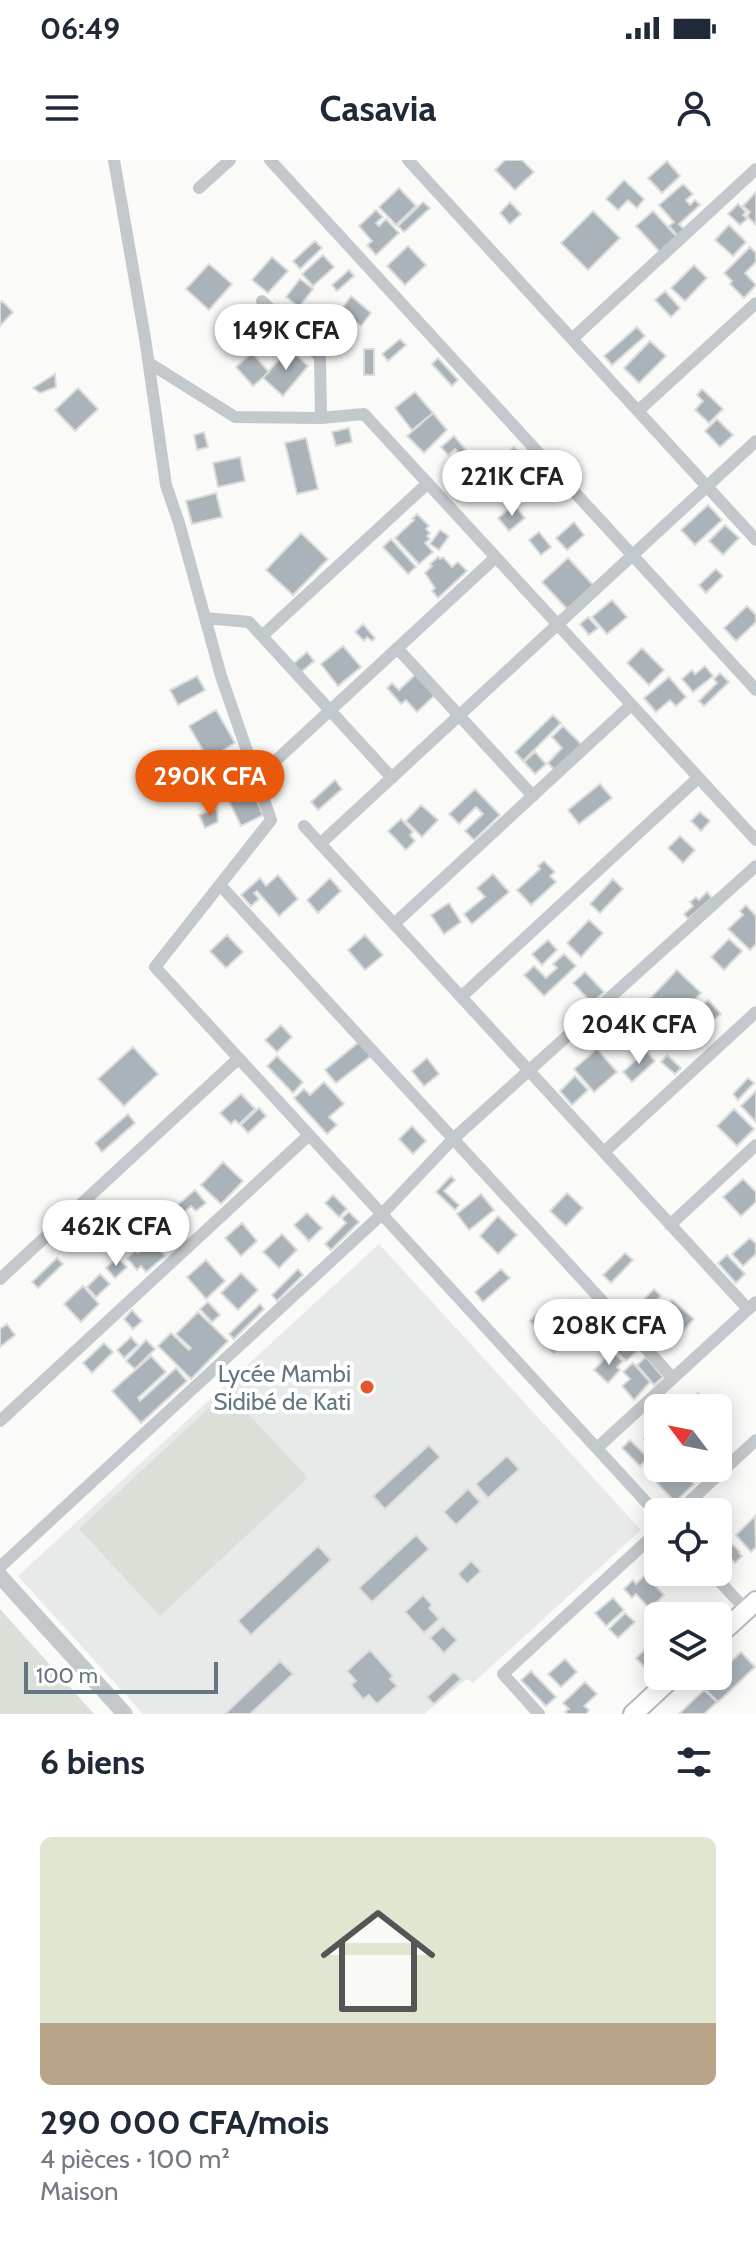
<!DOCTYPE html>
<html lang="fr">
<head>
<meta charset="utf-8">
<style>
	body { margin:0; font-family:Cabin,sans-serif; background:#f6f6f7; color:#1f2937; height:100vh; display:flex; flex-direction:column; font-size:30px; white-space:nowrap }
	* { box-sizing:border-box; margin:0 }
	p { font-size:26px; color:#747a83 }
	.icon { flex:none; width:44px; height:44px; fill:none; stroke:currentColor; stroke-width:2; stroke-linecap:round; stroke-linejoin:round }
	.map { position:relative; height:1554px; overflow:hidden }
	.drawer { display:flex; flex-direction:column; background:#fff; flex:1 }
	.drawer>* { flex:none }
	.needle { width:52px; rotate:302deg }
	.controls { position:absolute; left:644px; top:1234px; display:grid; gap:16px }
	.controls a { display:grid; place-items:center; width:88px; height:88px; border-radius:12px; background:#fff; box-shadow:0 4px 20px #0003; font-size:40px }
	.scale { position:absolute; left:24px; bottom:20px; width:194px; box-sizing:border-box; padding-left:8px; border:4px solid #657683; border-top:0; font-size:22px; line-height:28px; white-space:nowrap; color:#657683; -webkit-text-stroke:6px #fff; paint-order:stroke }
	.price { position:absolute; translate:-50% -68px; padding:0 18px; border-radius:28px; background:#fff; color:#222; font-size:26px; line-height:52px; filter:drop-shadow(0 2px 4px #0008) }
	.price::after { content:''; position:absolute; left:50%; top:48px; width:24px; height:18px; margin-left:-12px; background:inherit; clip-path:polygon(0 0,100% 0,50% 100%) }
	.price.selected { background:#ea580c; color:#fff }
	ul { padding:0; list-style:none }
	li { display:grid; align-content:center; gap:16px; height:424px; padding:0 40px }
	li span { display:grid; place-items:center; height:248px; border-radius:12px; color:#555 }
	li>.icon { margin-inline-start:auto }
	span .icon { width:144px; height:144px; fill:#fffc; stroke-width:1 }
	li b { font-size:34px }
	h2 { display:flex; justify-content:space-between; align-items:center; height:96px; padding:0 40px; font-size:34px }
	.status { display:flex; justify-content:space-between; align-items:center; height:56px; padding:0 40px; background:#fff; direction:ltr }
	.status svg { height:22px; fill:currentColor }
	header { display:flex; justify-content:space-between; align-items:center; height:104px; padding:0 40px; background:#fff; font-size:36px; font-weight:700 }
	.map>svg:first-child { display:block }
</style>
</head>
<body>
<div class="status"><b>06:49</b><svg viewBox="0 0 49 12"><path d="M0 12V9h3v3zM5 12V6h3v6zM10 12V3h3v9zM15 12V0h3v12zM26 1h20v11H26zM47 4h2v5h-2z"/></svg></div>
<header><svg class="icon" aria-label="menu" viewBox="0 0 24 24"><path d="M4 6h16M4 12h16M4 18h16"/></svg>Casavia<svg class="icon" aria-label="person" viewBox="0 0 24 24"><circle cx="12" cy="8" r="4"/><path d="M4 21q1-7 8-7t8 7"/></svg></header>
<div class="map">
<svg width="756" height="1554" viewBox="0 0 756 1554">
	<rect width="100%" height="100%" fill="#fafaf8"/>
	<path fill="#e8e9e9" d="M379,1084L641,1370L473,1523L467,1519L424,1554H143L18,1416Z"/>
	<path fill="#dadfd7" d="M227,1231L308,1318L160,1456L79,1369Z
		M0,1449L94,1554H0Z"/>
	<path fill="#aab3b9" stroke="#dcdcda" stroke-width="2" d="M505,0H522L534,12L515,30L495,10Z
		M667,1L680,16L662,33L648,18Z
		M624,20L644,39L637,48L628,40L618,50L606,39Z
		M683,24L693,34L686,40L690,45L695,40L700,45L679,64L685,70L678,76L669,66L674,62L659,45Z
		M399,28L416,46L396,65L379,47Z
		M756,32V65L747,56L750,52L743,46Z
		M423,42L430,48L404,72L398,66Z
		M510,42L521,54L510,64L500,53Z
		M738,44L746,52L743,55L747,59L740,65L728,54Z
		M376,50L383,57L376,63L379,66L386,59L399,73L376,95L367,85L372,81L359,66Z
		M593,51L620,78L588,110L561,83Z
		M653,51L677,77L660,92L636,66Z
		M729,65L746,82L733,96L715,80Z
		M315,81L322,88L300,109L293,101Z
		M408,86L426,105L405,125L387,106Z
		M750,87L756,93V102L745,113L756,125L744,138L730,124L732,121L724,113Z
		M323,95L334,107L313,126L302,114Z
		M272,97L288,111L268,133L252,120Z
		M209,104L232,124L209,150L186,129Z
		M694,105L707,118L685,141L671,128Z
		M349,110L354,116L337,131L332,125Z
		M300,119L313,129L299,147L286,137Z
		M665,131L680,148L671,157L655,140Z
		M351,136L371,153L361,166L341,150Z
		M2,141L13,152L0,166V143Z
		M332,150L350,168L331,187L313,169Z
		M243,154L259,169L243,188L226,173Z
		M637,167L645,176L612,205L604,196Z
		M400,179L406,185L388,201L382,194Z
		M650,181L666,196L639,223L624,208Z
		M289,188L308,206L283,236L263,218Z
		M364,189H374V215H364Z
		M252,193L269,212L253,226L236,207Z
		M438,198L458,220L452,226L432,204Z
		M55,214L56,227L40,233L33,228Z
		M78,228L98,249L75,271L55,250Z
		M702,229L723,249L709,263L695,250L703,241L697,235Z
		M415,232L433,253L412,270L395,248Z
		M433,253L447,270L424,293L407,276Z
		M717,259L733,275L720,287L705,271Z
		M349,268L352,282L336,286L332,272Z
		M204,272L208,287L197,290L194,275Z
		M454,276L467,291L462,296L455,289L448,295L441,287Z
		M306,278L318,329L297,334L285,283Z
		M514,287L541,316L516,340L489,311Z
		M240,297L245,321L218,327L213,303Z
		M216,333L222,357L192,364L186,341Z
		M514,345L525,358L509,371L498,358Z
		M708,345L722,360L695,385L681,370Z
		M417,354L429,366L426,369L430,373L427,376L430,379L425,383L433,392L419,404L395,378L414,360L412,359Z
		M574,362L584,375L567,390L556,378Z
		M725,365L739,378L723,395L709,381Z
		M440,370L449,376L439,390L430,384Z
		M539,372L551,387L541,395L529,380Z
		M301,373L328,399L293,435L266,410Z
		M391,379L416,407L408,414L383,387Z
		M438,397L440,399L443,397L452,407L458,402L467,411L438,438L432,431L435,428L425,413L432,406L430,404Z
		M568,398L594,426L568,450L542,422Z
		M716,409L723,416L706,433L699,425Z
		M612,440L627,457L607,474L592,457Z
		M747,446L756,455V462L736,481L724,468Z
		M588,457L598,468L589,475L580,464Z
		M363,464L375,478L372,481L367,477L364,481L355,472Z
		M343,486L361,507L338,526L321,504Z
		M642,488L664,510L649,525L627,503Z
		M307,492L314,501L300,513L293,504Z
		M705,506L713,516L693,532L682,519L692,510L695,514Z
		M720,513L729,522L704,546L699,541L717,523L714,519Z
		M416,514L435,535L417,552L406,540L401,544L387,528L392,523L399,530Z
		M197,516L205,530L178,545L170,530Z
		M669,517L686,537L676,546L670,540L656,552L644,538Z
		M216,550L235,583L208,599L189,566Z
		M553,555L561,563L523,601L515,592Z
		M563,566L583,586L557,613L548,603L562,588L552,577Z
		M188,591L195,611L175,617L169,597Z
		M535,592L546,604L535,614L524,602Z
		M231,593L247,620L226,632L211,605Z
		M335,620L342,629L318,650L311,642Z
		M600,624L612,638L579,664L568,650Z
		M251,628L263,655L241,666L229,641Z
		M475,629L500,655L474,680L465,671L483,654L476,647L459,664L449,654Z
		M421,645L438,660L422,677L406,661Z
		M217,648L218,662L205,668L199,655Z
		M700,652L710,661L701,671L691,661Z
		M401,659L413,672L410,675L415,681L406,690L388,671Z
		M680,676L695,690L683,703L668,688Z
		M544,701L555,712L550,716L556,722L531,745L517,730L540,709L538,706Z
		M493,714L509,732L472,764L464,754L485,737L477,728Z
		M278,715L298,739L279,756L257,731L254,733L259,739L251,746L241,735L260,718L266,726Z
		M330,718L341,731L318,753L307,740Z
		M613,719L623,729L600,753L590,744Z
		M707,732L712,738L688,759L684,754L693,746L690,742L696,737L699,740Z
		M449,743L461,762L444,774L431,755Z
		M746,745L756,756V784L750,790L728,769L743,755L740,751Z
		M589,760L603,773L581,797L567,783Z
		M227,775L243,792L226,808L210,791Z
		M365,775L383,795L365,810L348,790Z
		M729,779L742,791L724,810L711,797Z
		M548,780L557,790L542,805L532,794Z
		M564,794L576,806L544,836L524,815L534,806L546,818L557,808L553,804Z
		M677,810L701,833L665,870L642,847Z
		M585,812L604,832L592,843L573,823Z
		M708,840L721,854L703,869L691,856Z
		M684,856L693,865L677,880L668,871Z
		M281,865L292,877L277,892L265,880Z
		M359,882L371,896L336,923L325,910Z
		M133,887L158,914L124,946L98,919Z
		M597,889L617,912L594,932L574,909Z
		M646,891L655,901L632,922L623,912Z
		M667,895L681,908L675,914L661,902Z
		M277,896L303,922L293,933L267,906Z
		M427,898L439,914L424,926L412,911Z
		M575,916L588,930L572,945L560,931Z
		M748,918L754,923L738,940L733,934Z
		M324,922L344,944L329,957L337,965L327,974L294,938L304,929L310,935Z
		M756,931V962L741,946Z
		M241,934L255,949L239,964L235,960L231,964L220,953Z
		M259,948L266,956L248,973L241,965Z
		M734,949L754,969L737,986L717,966Z
		M128,954L135,963L102,992L95,983Z
		M412,966L426,981L413,994L399,979Z
		M223,1002L243,1021L221,1044L201,1025Z
		M451,1016L455,1020L444,1031L459,1045L455,1050L436,1032Z
		M743,1019L756,1032V1042L741,1056L723,1037Z
		M195,1030L206,1043L196,1051L191,1046L167,1067L161,1059Z
		M567,1033L583,1048L566,1066L550,1051Z
		M481,1034L494,1050L469,1070L457,1054Z
		M333,1035L347,1049L339,1057L325,1043Z
		M349,1052L359,1062L331,1090L325,1084L346,1063L342,1058Z
		M307,1053L322,1068L309,1081L294,1065Z
		M498,1056L517,1075L498,1094L480,1076Z
		M242,1063L257,1081L241,1096L225,1078Z
		M282,1074L297,1090L279,1108L263,1092Z
		M750,1078L756,1084V1094L743,1106L732,1094Z
		M152,1081L165,1096L146,1112L141,1106L137,1110L127,1098L136,1090L138,1093Z
		M625,1093L633,1100L611,1123L603,1115Z
		M727,1095L745,1114L736,1123L718,1103Z
		M57,1098L63,1104L38,1128L32,1122Z
		M117,1098L127,1107L115,1118L106,1108Z
		M206,1100L225,1121L206,1139L187,1117Z
		M298,1109L303,1115L277,1141L272,1135Z
		M501,1109L510,1118L483,1142L475,1132Z
		M241,1113L258,1130L238,1150L221,1133Z
		M100,1114L110,1124L96,1137L87,1127Z
		M83,1126L99,1144L81,1162L64,1144Z
		M654,1129L661,1136L645,1152L638,1145Z
		M672,1140L694,1159L675,1180L653,1162Z
		M208,1142L220,1155L212,1162L200,1149Z
		M260,1144L264,1149L234,1179L229,1174Z
		M542,1149L552,1158L540,1171L530,1161Z
		M132,1150L142,1161L133,1169L124,1159Z
		M198,1152L228,1181L191,1219L158,1186L171,1173L189,1190L191,1188L176,1174Z
		M7,1164L15,1175L0,1187V1169Z
		M553,1164L568,1179L554,1193L539,1178Z
		M622,1176L637,1191L626,1201L612,1187Z
		M131,1177L138,1185L124,1198L117,1190Z
		M146,1180L155,1189L135,1209L126,1201Z
		M104,1183L113,1192L92,1213L83,1203Z
		M612,1191L623,1201L617,1207L620,1210L608,1223L594,1210Z
		M151,1196L166,1212L138,1238L140,1241L176,1208L187,1221L141,1263L112,1231Z
		M646,1197L663,1217L654,1225L637,1205Z
		M633,1203L650,1222L634,1240L622,1226L630,1219L623,1212Z
		M698,1233L713,1248H682Z
		M657,1267L658,1290L656,1291L644,1279Z
		M630,1280L648,1298L640,1306L622,1288Z
		M429,1285L440,1297L385,1349L373,1336Z
		M507,1296L519,1309L488,1338L476,1324Z
		M673,1308H678L681,1311L678,1314L682,1317L685,1314L694,1324L675,1342L657,1323Z
		M468,1329L480,1342L456,1365L444,1352Z
		M755,1356L756,1387L751,1392L736,1375Z
		M416,1375L429,1389L372,1442L359,1428Z
		M730,1382L740,1392L739,1393L742,1396L735,1403L722,1390Z
		M318,1386L331,1400L251,1475L238,1461Z
		M471,1401L481,1411L467,1424L458,1414Z
		M645,1415L664,1435L650,1449L636,1434L632,1438L624,1429L633,1420L636,1424Z
		M423,1435L432,1445L429,1448L439,1459L424,1473L405,1452Z
		M613,1438L624,1450L606,1466L595,1453Z
		M625,1453L635,1462L618,1478L609,1469Z
		M443,1466L457,1480L444,1493L430,1478Z
		M658,1477V1497L646,1509L636,1498Z
		M370,1490L393,1516L390,1519L397,1526L377,1544L369,1535L363,1539L351,1525L356,1521L347,1511Z
		M741,1492L755,1507L718,1542L704,1528Z
		M565,1499L577,1512L561,1527L548,1514Z
		M280,1501L293,1514L250,1554H225Z
		M531,1511L556,1537L546,1546L521,1520Z
		M454,1512L461,1519L434,1544L427,1537Z
		M585,1522L597,1534L584,1546L589,1550L586,1554H568L565,1552L569,1549L563,1543Z
		M704,1530L717,1542L704,1554H679Z"/>
	<g fill="none" stroke-linecap="round" stroke-linejoin="round">
		<g stroke="#b3babf" stroke-width="22">
			<path id="secondary" d="M718,1476L756,1441
				M633,1554L674,1516"/>
		</g>
		<path stroke="#c3c8cc" stroke-width="12" d="M114,0L145,178L166,325L179,363L221,516L271,660L155,807L658,1355
			M270,0L756,530
			M408,0L756,380
			M199,28L230,0
			M262,141L320,197L321,258
			M572,179L756,9
			M149,203L235,257L321,258L364,254L756,680
			M638,251L756,143
			M205,458L249,462L392,618
			M262,476L428,323
			M397,488L533,636
			M257,618L496,397
			M304,666L748,1149
			M320,684L756,281
			M220,725L673,1218
			M394,764L631,545
			M461,837L698,618
			M604,992L756,852
			M670,1065L756,985
			M0,1119L239,898
			M0,1261L309,975
			M597,1288L756,1142
			M678,1352L756,1280
			M0,1407L382,1054L453,979L756,706
			M711,1412L746,1450
			M539,1554L503,1514L658,1371"/>
		<path stroke="#c3c8cc" stroke-width="16" d="M0,1416L125,1554"/>
		<use href="#secondary" stroke="#fff" stroke-width="18"/>
	</g>
	<circle fill="#e4572e" stroke="#fff" stroke-width="3" cx="367" cy="1227" r="8"/>
	<g text-anchor="middle" dominant-baseline="central" stroke-width="8" stroke-linejoin="round" paint-order="stroke">
		<g font-size="24" fill="#657683" stroke="#fff" text-anchor="end">
			<text x="351" y="1213">Lycée Mambi<tspan x="351" dy="28">Sidibé de Kati</tspan></text>
		</g>
	</g>
</svg>
<div class="controls">
<a><svg class="needle" viewBox="-14 -14 28 28"><path d="M0-13l5 13h-10z" fill="#e53935"/><path d="M0 13l5-13h-10z" fill="#747a83"/></svg></a>
<a><svg class="icon" aria-label="locate" viewBox="0 0 24 24"><circle cx="12" cy="12" r="6"/><path d="M12 2v4M12 18v4M2 12h4M18 12h4"/></svg></a>
<a><svg class="icon" aria-label="layers" viewBox="0 0 24 24"><path d="M12 4l9 5-9 5-9-5zM3 14l9 5 9-5"/></svg></a>
</div>
<div class="scale">100 m</div>
<b class="price" style="left:286px;top:212px">149K CFA</b>
<b class="price" style="left:512px;top:358px">221K CFA</b>
<b class="price selected" style="left:210px;top:658px">290K CFA</b>
<b class="price" style="left:639px;top:906px">204K CFA</b>
<b class="price" style="left:116px;top:1108px">462K CFA</b>
<b class="price" style="left:609px;top:1207px">208K CFA</b>
</div>
<section class="drawer">
<h2>6 biens<svg class="icon" aria-label="filters" viewBox="0 0 24 24"><path d="M4 7h16M4 17h16"/><circle cx="9" cy="7" r="2"/><circle cx="15" cy="17" r="2"/></svg></h2>
<ul>
<li><span style="background:linear-gradient(#dfe7d0 75%,#b9a48a 0)"><svg class="icon" aria-label="home" viewBox="0 0 24 24"><path d="M3 11l9-7 9 7M6 9v11h12V9"/></svg></span><div><b>290 000 CFA/mois</b><p>4 pièces · 100 m²</p><p>Maison</p></div></li>
</ul>
</section>
</body>
</html>
